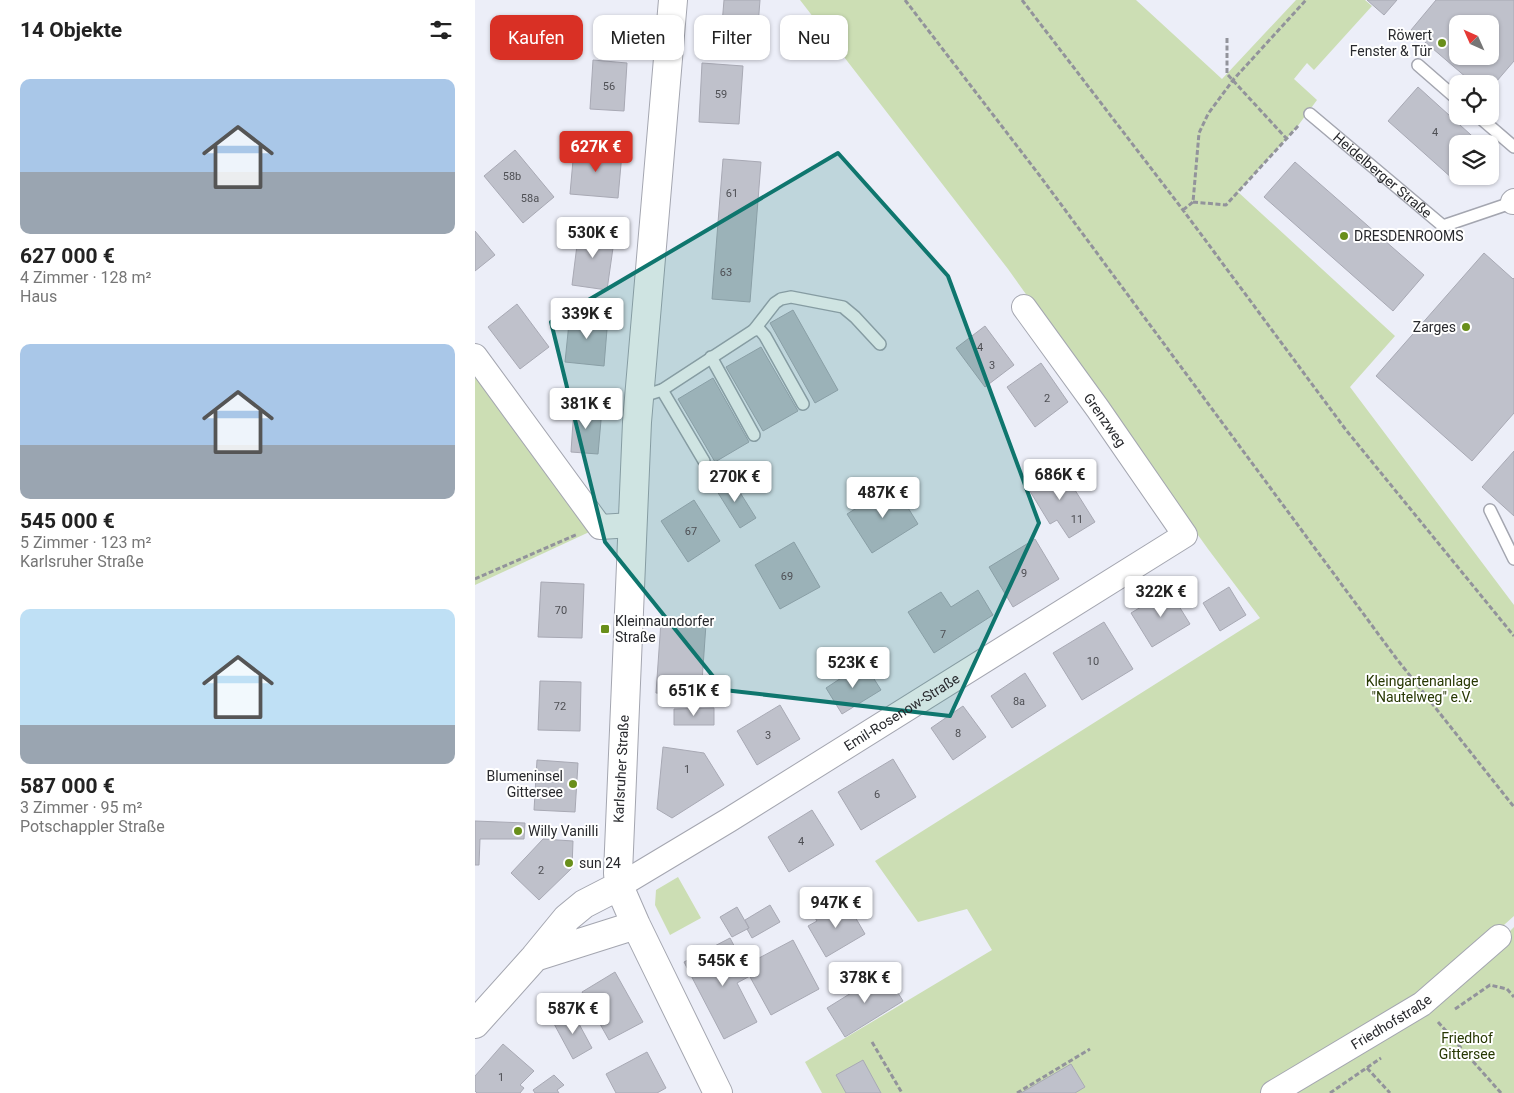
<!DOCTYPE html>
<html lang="de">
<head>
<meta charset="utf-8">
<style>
	body { margin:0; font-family:Roboto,sans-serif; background:#f2f2f2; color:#222; height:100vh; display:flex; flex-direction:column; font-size:19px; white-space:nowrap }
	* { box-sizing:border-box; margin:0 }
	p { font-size:16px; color:#767676 }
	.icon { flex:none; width:28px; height:28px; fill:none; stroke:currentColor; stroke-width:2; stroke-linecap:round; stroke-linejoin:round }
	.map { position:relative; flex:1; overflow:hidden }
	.panel { display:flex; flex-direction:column; background:#fff; width:475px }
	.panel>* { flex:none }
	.banner { position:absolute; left:15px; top:15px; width:475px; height:45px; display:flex; gap:10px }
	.needle { width:32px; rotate:315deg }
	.fabs { position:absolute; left:974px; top:15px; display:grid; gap:10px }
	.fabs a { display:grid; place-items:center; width:50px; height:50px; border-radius:10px; background:#fff; box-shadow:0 1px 4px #0004; font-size:25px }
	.price { position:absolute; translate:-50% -42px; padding:0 11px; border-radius:5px; background:#fff; color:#222; font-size:16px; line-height:32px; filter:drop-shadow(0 1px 2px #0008) }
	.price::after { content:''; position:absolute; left:50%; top:30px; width:15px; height:11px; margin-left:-8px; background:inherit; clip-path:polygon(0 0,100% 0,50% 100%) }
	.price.current { background:#d93025; color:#fff }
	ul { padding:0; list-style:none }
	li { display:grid; align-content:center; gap:10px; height:265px; padding:0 20px }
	li span { display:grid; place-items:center; height:155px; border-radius:10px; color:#555 }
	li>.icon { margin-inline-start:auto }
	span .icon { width:90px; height:90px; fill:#fffc; stroke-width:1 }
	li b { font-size:21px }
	h2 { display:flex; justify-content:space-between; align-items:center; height:60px; padding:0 20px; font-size:21px }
	.chip { padding:0 18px; border-radius:10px; background:#fff; box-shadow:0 1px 4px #0004; font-size:18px; line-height:45px }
	.chip.current { background:#d93025; color:#fff }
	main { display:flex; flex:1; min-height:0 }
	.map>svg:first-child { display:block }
</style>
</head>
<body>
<main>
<section class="panel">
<h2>14 Objekte<svg class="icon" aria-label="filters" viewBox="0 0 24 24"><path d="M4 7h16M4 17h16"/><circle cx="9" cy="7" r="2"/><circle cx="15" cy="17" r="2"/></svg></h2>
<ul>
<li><span style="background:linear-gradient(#a9c7e8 60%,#9aa5b1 0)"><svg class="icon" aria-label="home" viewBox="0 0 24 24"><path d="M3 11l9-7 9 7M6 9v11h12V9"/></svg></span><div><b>627 000 €</b><p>4 Zimmer · 128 m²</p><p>Haus</p></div></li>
<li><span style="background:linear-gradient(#a9c7e8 65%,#9aa5b1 0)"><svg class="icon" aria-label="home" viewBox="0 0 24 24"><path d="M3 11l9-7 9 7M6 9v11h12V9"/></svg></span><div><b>545 000 €</b><p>5 Zimmer · 123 m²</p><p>Karlsruher Straße</p></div></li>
<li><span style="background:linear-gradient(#bfe0f5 75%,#9aa5b1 0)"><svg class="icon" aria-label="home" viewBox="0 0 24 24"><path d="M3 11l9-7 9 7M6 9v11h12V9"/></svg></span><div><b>587 000 €</b><p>3 Zimmer · 95 m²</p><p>Potschappler Straße</p></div></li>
</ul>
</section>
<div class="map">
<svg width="1039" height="1093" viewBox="0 0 1039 1093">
	<rect width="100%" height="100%" fill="#eceef8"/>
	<path fill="#ccdeb4" d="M325,0H661L747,79L821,0H890L897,6L839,70L832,63L819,79L842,100L822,127L763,192L920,336L875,387L1039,605V916L1020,933L1031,935L1039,927V1093H347L330,1062L517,950L492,909L443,922L400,861L785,618L733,549L533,269Z
		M0,356L125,527L0,585Z
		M203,877L226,918L195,935L180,905L181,890Z"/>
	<path fill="#8ea964" d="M97,27L105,41L81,54L73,41Z"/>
	<path fill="#bfc1cb" stroke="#a8a9b4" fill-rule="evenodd" d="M249,0H285L282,39L246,36Z
		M892,0H922L909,15Z
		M961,0H1039V61L1015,89V84H999L936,30ZM982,24H1015V56H982Z
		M118,60L152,63L149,111L115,109Z
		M227,63L268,66L264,124L224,122Z
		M943,87L1006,144H982V174L978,179L913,121Z
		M99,149L147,153L143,198L95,194Z
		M40,150L79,197L48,223L9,176Z
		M248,159L286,162L275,302L237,299Z
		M820,162L949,275L918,311L789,197Z
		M104,229L140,234L132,290L97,285Z
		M0,231L20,255L0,271Z
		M1009,253L1038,279L1039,278V413L997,461L901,376Z
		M42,304L74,347L45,369L13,327Z
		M318,310L363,390L340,403L295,323Z
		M95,313L133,317L129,366L90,362Z
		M510,326L539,365L510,387L481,348Z
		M286,347L323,411L288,431L251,367Z
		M566,363L593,402L560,427L532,387Z
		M238,378L274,442L240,462L203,399Z
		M99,407L127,409L123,454L96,452Z
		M1039,451V516L1007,487Z
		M583,463L620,522L594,538L582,520L575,524L550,483Z
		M256,478L281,518L265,528L240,488Z
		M419,485L443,524L397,553L372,514Z
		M219,500L245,541L213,562L186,521Z
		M560,539L584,579L538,607L514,567Z
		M319,542L345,587L305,609L280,565Z
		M66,582L109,584L107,638L63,637Z
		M754,587L771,615L745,631L728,603Z
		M503,590L518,615L459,653L433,612L466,592L476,607Z
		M694,590L715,624L677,647L656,613Z
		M186,621L231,624L226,696L181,693Z
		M629,622L658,669L607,700L578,653Z
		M389,663L406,690L367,714L351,688Z
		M550,673L571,706L537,728L516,696Z
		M65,681L106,682L105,731L63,730Z
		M305,705L325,739L282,765L262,731Z
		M488,706L511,737L478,760L456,728Z
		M239,708V725H199V709Z
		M188,747L229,753L249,785L197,818L182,809Z
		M418,759L441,797L386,830L363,792Z
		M62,760L103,763L100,812L59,810Z
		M337,810L359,845L314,872L293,837Z
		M0,821L50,823L49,839H5L4,865H0Z
		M68,839L98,841L97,868L64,900L36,873Z
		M372,903L390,934L351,957L333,926L342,921L340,918L360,906L362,909Z
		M295,905L305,922L277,938L272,929L274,928L270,920Z
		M262,907L274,928L257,937L245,917Z
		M255,938L275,976L262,983L282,1022L249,1039L209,962Z
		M318,940L344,989L296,1015L269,966Z
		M140,972L168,1022L134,1040L107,992Z
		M410,972L428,1001L370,1037L352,1008Z
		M97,1011L117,1048L98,1059L78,1022Z
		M28,1044L59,1071L45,1085L49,1088L45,1093H2L0,1091V1076Z
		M172,1052L191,1088L182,1093H141L131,1074Z
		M388,1060L406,1093H371L361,1075Z
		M596,1064L610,1087L600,1093H546Z
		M79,1075L89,1085L82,1090L84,1093H60L58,1090Z"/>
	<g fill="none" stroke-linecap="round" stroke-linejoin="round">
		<g stroke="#a4a6b0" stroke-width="14">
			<g id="service">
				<path d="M943,65L982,99"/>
				<path id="s1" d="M835,114L968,226L1039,202"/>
				<path d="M1003,116L1039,147"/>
				<path d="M279,330L300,303L306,299L316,297L368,307L380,317L405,344"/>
				<path d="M236,357L279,435"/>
				<path d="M187,390L229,461"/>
				<path d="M165,397L187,390L279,330L284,329L290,336L328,404"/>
				<path d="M1015,510L1039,559"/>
			</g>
		</g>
		<g stroke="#a4a6b0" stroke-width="26">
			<g id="minor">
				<path d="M1038,202L1039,201"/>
				<path d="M0,356L125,527L157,525"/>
				<path id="s2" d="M144,886L254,820L710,535L623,409L549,307"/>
				<path id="s3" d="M798,1093L947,1004L1024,937"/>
			</g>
		</g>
		<g stroke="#a4a6b0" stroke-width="30">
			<path id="tertiary" d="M198,0L162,422L143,873L144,886L161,925L243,1093
				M60,957L161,925
				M0,1024L60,957L92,918L109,904L144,886"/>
		</g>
		<path stroke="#92939b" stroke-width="3" stroke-dasharray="5 2.5" stroke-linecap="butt" d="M430,0L565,176L921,658L1039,807
			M547,0L708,210L871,430L1039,636
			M752,38V74L811,138
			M718,202L751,205L824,125
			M708,210L718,202L724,133L733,114L758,80L831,0
			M0,579L103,534
			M980,1009L1015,985L1032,989L1039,997
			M963,1022L1026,1093
			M397,1042L427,1093
			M892,1068L915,1093
			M542,1093L615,1049
			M855,1093L906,1058"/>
		<use href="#service" stroke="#fff" stroke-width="11"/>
		<use href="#minor" stroke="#fff" stroke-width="24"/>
		<use href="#tertiary" stroke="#fff" stroke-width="28"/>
	</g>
	<path fill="#0f766e" fill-opacity="0.2" stroke="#0f766e" stroke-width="4" stroke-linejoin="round" d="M363,153L473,276L564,523L475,716L249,690L130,542L76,322Z"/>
	<g fill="#698f1a" stroke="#fff" stroke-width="2">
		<circle cx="967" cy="43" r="5"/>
		<circle cx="869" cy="236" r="5"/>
		<circle cx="991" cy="327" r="5"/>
		<rect x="125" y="624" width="10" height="10" rx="2.5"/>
		<circle cx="98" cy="784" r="5"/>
		<circle cx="43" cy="831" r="5"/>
		<circle cx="94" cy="863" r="5"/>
	</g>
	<g text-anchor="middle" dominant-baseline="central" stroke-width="4" stroke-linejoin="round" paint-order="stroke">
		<g font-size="11" fill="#4e4f54">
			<text x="134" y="86">56</text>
			<text x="246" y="94">59</text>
			<text x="960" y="132">4</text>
			<text x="37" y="176">58b</text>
			<text x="257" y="193">61</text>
			<text x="55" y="198">58a</text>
			<text x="251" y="272">63</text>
			<text x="505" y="347">4</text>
			<text x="517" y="365">3</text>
			<text x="572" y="398">2</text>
			<text x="602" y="519">11</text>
			<text x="216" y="531">67</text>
			<text x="549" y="573">9</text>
			<text x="312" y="576">69</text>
			<text x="86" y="610">70</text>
			<text x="468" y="634">7</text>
			<text x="618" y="661">10</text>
			<text x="544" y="701">8a</text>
			<text x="85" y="706">72</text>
			<text x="483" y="733">8</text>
			<text x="293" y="735">3</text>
			<text x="212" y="769">1</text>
			<text x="402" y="794">6</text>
			<text x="326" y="841">4</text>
			<text x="66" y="870">2</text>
			<text x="26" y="1077">1</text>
		</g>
		<g font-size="14" fill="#28292d" stroke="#fff" text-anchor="start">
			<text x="957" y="35" text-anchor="end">Röwert<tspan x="957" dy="16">Fenster &amp; Tür</tspan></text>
			<text x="879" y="236">DRESDENROOMS</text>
			<text x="981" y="327" text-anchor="end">Zarges</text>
			<text x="140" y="621">Kleinnaundorfer<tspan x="140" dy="16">Straße</tspan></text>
			<text x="88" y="776" text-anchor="end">Blumeninsel<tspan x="88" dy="16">Gittersee</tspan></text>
			<text x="53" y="831">Willy Vanilli</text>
			<text x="104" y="863">sun 24</text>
		</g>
		<g font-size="14" fill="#28292d" stroke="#fff">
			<text stroke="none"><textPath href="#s1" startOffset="95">Heidelberger Straße</textPath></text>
			<text transform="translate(630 420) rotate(55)">Grenzweg</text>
			<text stroke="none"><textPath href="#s2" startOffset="332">Emil-Rosenow-Straße</textPath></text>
			<text transform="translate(146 769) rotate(-87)">Karlsruher Straße</text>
			<text stroke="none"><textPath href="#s3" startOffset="138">Friedhofstraße</textPath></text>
		</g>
		<g font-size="14" fill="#273803" stroke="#fff">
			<text x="947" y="681">Kleingartenanlage<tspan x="947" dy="16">"Nautelweg" e.V.</tspan></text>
			<text x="992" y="1038">Friedhof<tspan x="992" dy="16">Gittersee</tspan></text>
		</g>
	</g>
</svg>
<div class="fabs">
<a><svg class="needle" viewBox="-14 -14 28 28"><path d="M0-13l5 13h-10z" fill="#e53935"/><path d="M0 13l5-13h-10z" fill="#767676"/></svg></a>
<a><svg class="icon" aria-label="locate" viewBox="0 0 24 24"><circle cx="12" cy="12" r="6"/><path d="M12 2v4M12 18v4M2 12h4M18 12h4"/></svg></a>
<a><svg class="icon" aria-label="layers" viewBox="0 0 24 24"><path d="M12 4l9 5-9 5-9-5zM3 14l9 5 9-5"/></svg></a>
</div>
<b class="price current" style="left:121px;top:173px">627K €</b>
<b class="price" style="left:118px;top:259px">530K €</b>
<b class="price" style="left:112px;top:340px">339K €</b>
<b class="price" style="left:111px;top:430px">381K €</b>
<b class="price" style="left:585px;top:501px">686K €</b>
<b class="price" style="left:260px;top:503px">270K €</b>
<b class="price" style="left:408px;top:519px">487K €</b>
<b class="price" style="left:686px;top:618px">322K €</b>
<b class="price" style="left:378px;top:689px">523K €</b>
<b class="price" style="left:219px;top:717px">651K €</b>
<b class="price" style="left:361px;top:929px">947K €</b>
<b class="price" style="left:248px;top:987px">545K €</b>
<b class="price" style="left:390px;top:1004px">378K €</b>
<b class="price" style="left:98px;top:1035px">587K €</b>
<div class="banner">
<a class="chip current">Kaufen</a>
<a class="chip">Mieten</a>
<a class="chip">Filter</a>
<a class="chip">Neu</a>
</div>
</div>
</main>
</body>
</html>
